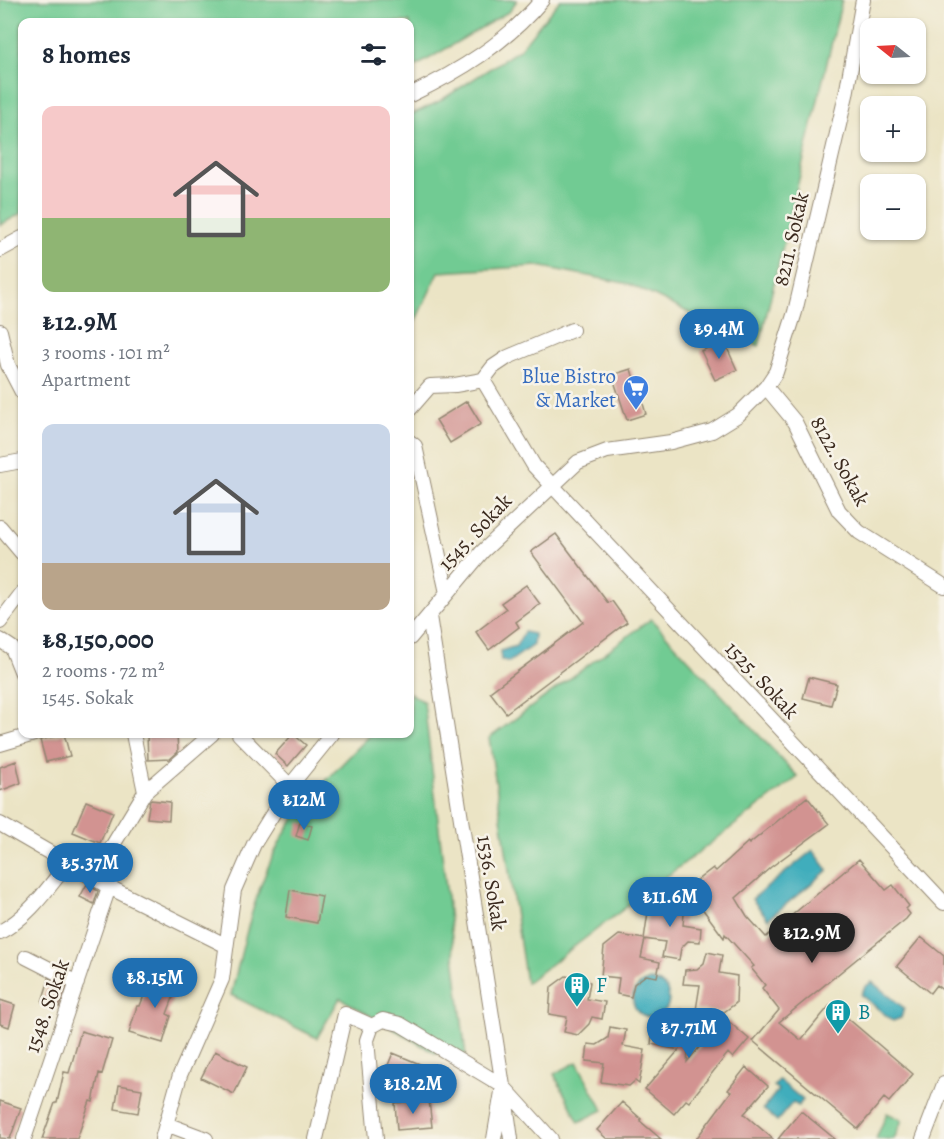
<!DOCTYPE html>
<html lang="en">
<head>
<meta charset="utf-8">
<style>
	body { margin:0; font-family:Alegreya,serif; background:#f2f2f3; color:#1f2937; height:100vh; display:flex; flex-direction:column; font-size:22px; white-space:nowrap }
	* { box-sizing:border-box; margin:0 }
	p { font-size:20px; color:#747a83 }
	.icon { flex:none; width:33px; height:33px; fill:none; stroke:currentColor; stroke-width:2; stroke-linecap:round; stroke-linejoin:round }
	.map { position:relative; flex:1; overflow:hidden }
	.drawer { position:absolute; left:18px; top:18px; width:396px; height:720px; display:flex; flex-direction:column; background:#fff; border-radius:12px; box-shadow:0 2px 4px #0004 }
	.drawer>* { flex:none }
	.needle { width:39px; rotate:288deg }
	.fabs { position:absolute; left:860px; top:18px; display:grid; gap:12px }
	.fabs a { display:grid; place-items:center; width:66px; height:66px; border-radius:12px; background:#fff; box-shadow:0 2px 4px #0004; font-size:30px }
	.price { position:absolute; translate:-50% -51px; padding:0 14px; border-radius:21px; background:#1f6fb2; color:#fff; font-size:20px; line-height:39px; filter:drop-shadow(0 2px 3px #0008) }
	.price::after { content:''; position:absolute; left:50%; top:36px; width:18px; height:14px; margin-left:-9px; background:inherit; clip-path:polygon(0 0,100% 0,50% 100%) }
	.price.selected { background:#222; color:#fff }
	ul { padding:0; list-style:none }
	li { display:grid; align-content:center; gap:12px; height:318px; padding:0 24px }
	li span { display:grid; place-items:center; height:186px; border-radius:12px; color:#555 }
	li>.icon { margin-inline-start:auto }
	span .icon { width:108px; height:108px; fill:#fffc; stroke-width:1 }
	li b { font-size:26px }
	h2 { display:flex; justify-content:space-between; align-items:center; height:72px; padding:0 24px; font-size:26px }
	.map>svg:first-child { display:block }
</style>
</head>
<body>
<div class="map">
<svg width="944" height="1139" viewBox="0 0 944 1139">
	<rect width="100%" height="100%" fill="#f7f3e8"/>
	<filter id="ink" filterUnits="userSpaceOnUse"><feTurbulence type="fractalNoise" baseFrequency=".0167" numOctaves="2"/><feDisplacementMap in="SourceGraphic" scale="12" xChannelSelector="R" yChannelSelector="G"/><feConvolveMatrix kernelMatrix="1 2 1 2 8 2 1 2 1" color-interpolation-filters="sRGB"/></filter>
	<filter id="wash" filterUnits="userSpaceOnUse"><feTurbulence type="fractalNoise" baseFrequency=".008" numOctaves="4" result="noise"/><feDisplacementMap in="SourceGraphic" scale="24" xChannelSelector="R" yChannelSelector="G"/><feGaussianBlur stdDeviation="1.35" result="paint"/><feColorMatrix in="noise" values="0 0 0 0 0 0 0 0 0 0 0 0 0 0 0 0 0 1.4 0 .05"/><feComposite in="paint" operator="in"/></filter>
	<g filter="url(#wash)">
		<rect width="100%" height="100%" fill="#ebe4c5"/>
		<path fill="#71cb93" stroke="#567a58" stroke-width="1.5" d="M0,0H517L510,11L410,70V22H22V213L0,225Z
			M560,0H842L759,346L629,284L538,266L439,272L410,332V115L438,102L519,50Z
			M651,619L798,777L526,983L489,738Z
			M410,693L424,702L466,1056L435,1053L340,998L317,1038L231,995C244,942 255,887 282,838C304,799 341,766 371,734H410Z
			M577,1062L603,1110L579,1122L554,1074Z
			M887,1113L902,1120L894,1139H876Z"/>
		<path fill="#3fadbc" stroke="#3d6c6d" stroke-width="1.5" d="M524,632L534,634L533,645L509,662L501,660L500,651L516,646Z
			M813,850L828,870L768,919L752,899Z
			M633 999a18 18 0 1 1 36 0a18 18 0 1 1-36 0Z
			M872,982L904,1008L901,1018L893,1021L861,995L865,987Z
			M779,1080L803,1100L798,1106L793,1102L777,1121L763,1109L778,1090L774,1086Z"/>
		<g id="blocks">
			<path fill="#d29391" d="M724,341L737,370L715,380L701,351Z
				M631,369L634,379H636L646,414L627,420L612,375Z
				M467,401L481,424L450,443L436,420Z
				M556,534L608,603L612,601L627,622L506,713L490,692L583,622L531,552Z
				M526,585L540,604L516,622L519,627L489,650L476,632L506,609L501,603Z
				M809,677L837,684L831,705L803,698Z
				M64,734L70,756L46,762L40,740Z
				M147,734H177L178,752L170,759L148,760Z
				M293,734L306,745L288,766L275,754Z
				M16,761L21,783L0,791V767Z
				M807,797L829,824L771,867L736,898L747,916L766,937L859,859L886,890L893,885L909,906L906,909L910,914L906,919L779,1022L801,1040L831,1004L913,1074L889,1102L884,1098L858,1129L753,1041L779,1010L762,988L765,985L751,968L754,966L725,934L724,938L687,888L713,868L716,871L748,842L749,844Z
				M150,800L170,802L169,820L147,818Z
				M86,801L113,812L100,843L73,832Z
				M300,822L312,826L308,840L296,836Z
				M87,884L98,891L94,904L80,897Z
				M290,890L322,896L317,923L286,917Z
				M662,901L685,903L683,925L701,928L700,942L688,941L681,948L679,960L662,957L665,942L644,939L648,912Z
				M619,935L645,939L641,958L660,962L657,977L646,975L634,984L631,997L617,994L619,978L601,976L604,947Z
				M921,937L944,956V991L936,985L930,993L897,966Z
				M707,952L722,955L719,973L737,976L736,1003L724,1012L696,1010L700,985L683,984L685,970L697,969L704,963Z
				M153,972L179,982L167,1014L171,1016L163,1043L129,1033L137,1006H140Z
				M566,976L590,982L587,999L605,1002L602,1019L592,1017L589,1024L578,1035L564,1032L567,1017L549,1014L551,987Z
				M49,979L66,987L59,1007L42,1002Z
				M0,1000L15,1005L9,1027L0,1024Z
				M676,1010L692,1014L687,1062L708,1037L712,1040L728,1021L749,1039L733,1058L728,1053L689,1102L686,1100L674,1114L645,1089L679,1050L651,1044L653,1027L659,1028L664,1016L675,1015Z
				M610,1027L626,1030L623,1046L645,1050L639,1084L635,1081L629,1086L601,1082L604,1063L586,1061L588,1044L597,1045L608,1038Z
				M81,1031L112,1040L102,1074L99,1073L93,1102L90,1101L77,1139H42L55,1103H57L64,1072L69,1073Z
				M215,1051L247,1067L234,1094L201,1078Z
				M393,1053L427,1067L417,1091L383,1077Z
				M746,1067L768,1086L744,1114L773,1139H696L731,1092L728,1090Z
				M119,1085L142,1089L138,1113L115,1109Z
				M429,1100L432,1127L397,1130L395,1103Z
				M0,1101L21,1108L10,1139L0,1138Z
				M622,1102L641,1119L640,1121L661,1139H607L597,1130Z
				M801,1111L835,1139H778Z"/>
		</g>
	</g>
	<g filter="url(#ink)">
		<use href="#blocks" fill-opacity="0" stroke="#938772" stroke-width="1.5"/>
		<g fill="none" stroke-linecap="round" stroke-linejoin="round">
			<g stroke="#938772" stroke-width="16">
				<path id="minor" d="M410,95C460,71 506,43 542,0
					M0,250L22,238
					M0,331L8,365L22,392
					M483,380L493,367L508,357L572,330
					M766,387L795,422L839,511L859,532L944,586
					M410,409L430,386L455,385L483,380L534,466L944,903
					M410,442L415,446L447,593
					M0,465L22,461
					M0,527L22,553
					M429,616L503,1086L551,1139
					M0,622L22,593
					M410,638L482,552L578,462L607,451L671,442L712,431L738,415L766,387L776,372L795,312L846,95L863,0
					M0,640L12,648L22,673
					M133,734L145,792
					M239,734L290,786
					M0,744L34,734
					M0,824L109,887L225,945
					M93,878L145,792L212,734
					M0,932C30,916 47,889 68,863
					M26,957L77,983
					M505,1097L511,1139
					M166,1124L206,1139
					M24,1139L109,887
					M162,1139L180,1075L222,979L234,890L254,844L290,786L332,734
					M316,1139L345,1014L372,1026
					M376,1139L367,1040L372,1026L383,1020L400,1024L503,1086
					M494,1139L503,1086
					M923,1139L944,1084"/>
			</g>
			<use href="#minor" stroke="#fff" stroke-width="14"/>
		</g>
	</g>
	<defs>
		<g id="supermarket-pin" transform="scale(1.35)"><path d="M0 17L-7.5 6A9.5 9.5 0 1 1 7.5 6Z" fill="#3f7fe0" stroke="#f7f3e8"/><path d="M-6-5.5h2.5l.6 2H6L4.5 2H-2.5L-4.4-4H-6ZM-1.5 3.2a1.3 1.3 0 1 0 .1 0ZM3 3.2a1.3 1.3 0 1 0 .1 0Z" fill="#fff"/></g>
		<g id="building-pin" transform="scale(1.35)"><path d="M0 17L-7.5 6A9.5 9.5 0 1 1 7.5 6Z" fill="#0f9aa8" stroke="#f7f3e8"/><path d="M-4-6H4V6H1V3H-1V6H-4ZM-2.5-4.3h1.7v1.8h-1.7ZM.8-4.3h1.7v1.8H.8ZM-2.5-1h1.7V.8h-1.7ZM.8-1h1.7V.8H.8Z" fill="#fff"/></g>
	</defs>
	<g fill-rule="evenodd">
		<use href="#supermarket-pin" x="636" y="388"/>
		<use href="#building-pin" x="577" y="985"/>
		<use href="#building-pin" x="838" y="1012"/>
	</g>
	<g text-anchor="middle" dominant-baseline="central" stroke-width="5" stroke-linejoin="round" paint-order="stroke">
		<g font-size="21" fill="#3b2a1e" stroke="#f7f3e8">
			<text transform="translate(791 239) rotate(-77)">8211. Sokak</text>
			<text transform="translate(840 461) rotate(61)">8122. Sokak</text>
			<text transform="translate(475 532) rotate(-47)">1545. Sokak</text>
			<text transform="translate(762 680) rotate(47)">1525. Sokak</text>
			<text transform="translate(492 883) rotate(81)">1536. Sokak</text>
			<text transform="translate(47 1006) rotate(-71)">1548. Sokak</text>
		</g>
		<g font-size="21" fill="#366cbe" stroke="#f7f3e8" text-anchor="end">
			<text x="616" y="376">Blue Bistro<tspan x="616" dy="24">&amp; Market</tspan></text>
		</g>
		<g font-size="21" fill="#0d838f" stroke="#f7f3e8" text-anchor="start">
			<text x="596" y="985">F</text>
			<text x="858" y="1012">B</text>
		</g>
	</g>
</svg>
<div class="fabs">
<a><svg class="needle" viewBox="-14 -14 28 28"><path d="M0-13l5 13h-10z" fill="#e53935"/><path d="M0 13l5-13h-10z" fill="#747a83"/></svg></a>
<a>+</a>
<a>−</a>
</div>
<b class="price" style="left:719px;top:360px">₺9.4M</b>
<b class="price" style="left:304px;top:831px">₺12M</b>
<b class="price" style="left:90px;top:894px">₺5.37M</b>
<b class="price" style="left:670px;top:928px">₺11.6M</b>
<b class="price selected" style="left:812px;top:964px">₺12.9M</b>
<b class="price" style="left:155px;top:1009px">₺8.15M</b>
<b class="price" style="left:689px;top:1059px">₺7.71M</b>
<b class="price" style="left:413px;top:1115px">₺18.2M</b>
<section class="drawer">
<h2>8 homes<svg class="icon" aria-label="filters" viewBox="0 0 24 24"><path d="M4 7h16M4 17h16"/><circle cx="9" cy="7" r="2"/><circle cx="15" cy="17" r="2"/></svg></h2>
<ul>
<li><span style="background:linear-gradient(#f6c9c9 60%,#8fb573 0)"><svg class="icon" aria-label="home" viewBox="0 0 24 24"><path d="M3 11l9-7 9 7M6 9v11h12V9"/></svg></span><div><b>₺12.9M</b><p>3 rooms · 101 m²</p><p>Apartment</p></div></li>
<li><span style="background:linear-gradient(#c9d6e8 75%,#b9a48a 0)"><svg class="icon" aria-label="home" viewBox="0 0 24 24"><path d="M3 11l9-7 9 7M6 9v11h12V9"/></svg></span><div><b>₺8,150,000</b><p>2 rooms · 72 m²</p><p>1545. Sokak</p></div></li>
</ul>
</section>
</div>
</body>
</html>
